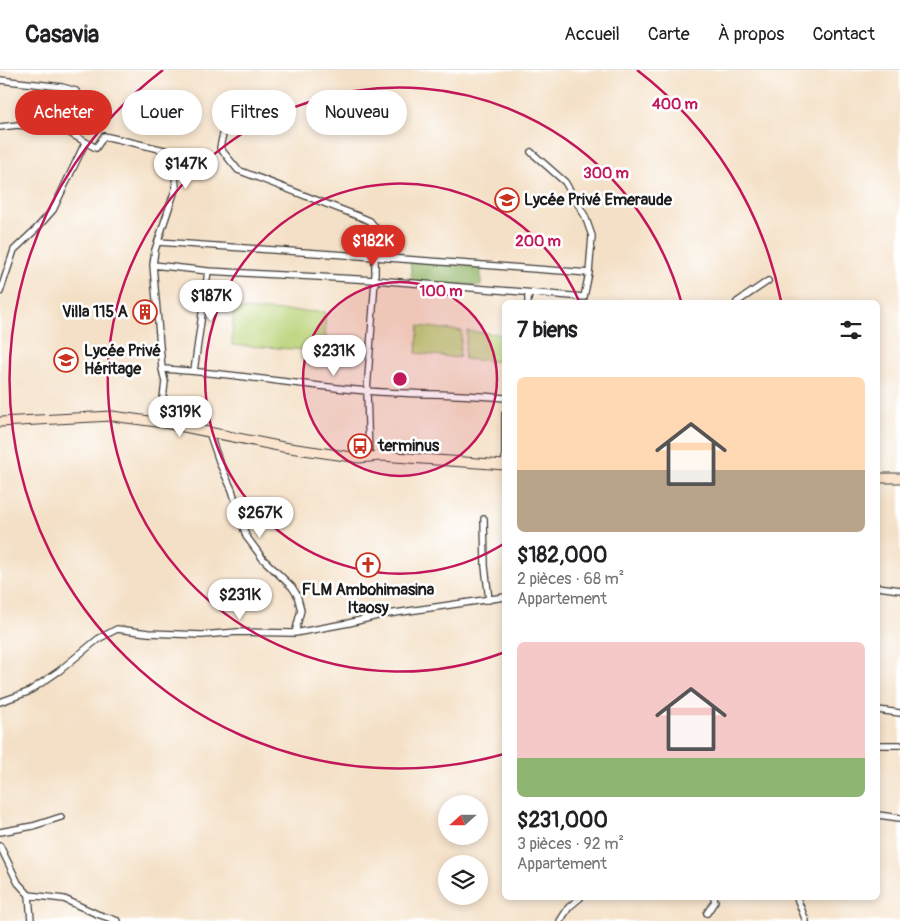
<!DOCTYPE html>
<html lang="fr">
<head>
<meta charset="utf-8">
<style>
	body { margin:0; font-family:Pangolin,sans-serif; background:#f2f2f2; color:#202124; height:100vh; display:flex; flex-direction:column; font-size:19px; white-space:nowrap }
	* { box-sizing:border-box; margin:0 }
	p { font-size:16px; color:#757577 }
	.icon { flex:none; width:28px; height:28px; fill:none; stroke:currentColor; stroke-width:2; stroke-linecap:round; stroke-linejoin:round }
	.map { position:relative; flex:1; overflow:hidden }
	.panel { position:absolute; left:502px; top:230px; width:378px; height:600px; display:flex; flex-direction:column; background:#fff; border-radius:8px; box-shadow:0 2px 8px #0003 }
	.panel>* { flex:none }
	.top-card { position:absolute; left:15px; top:20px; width:412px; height:45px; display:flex; gap:10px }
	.needle { width:32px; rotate:249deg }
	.tools { position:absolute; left:438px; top:725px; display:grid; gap:10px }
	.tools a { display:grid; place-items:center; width:50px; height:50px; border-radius:50%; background:#fff; box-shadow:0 2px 8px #0003; font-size:25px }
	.price { position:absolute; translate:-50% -42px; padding:0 11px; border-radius:18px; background:#fff; color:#222; font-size:16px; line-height:32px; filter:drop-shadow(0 1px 2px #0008) }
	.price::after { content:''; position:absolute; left:50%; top:30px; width:15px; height:11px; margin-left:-8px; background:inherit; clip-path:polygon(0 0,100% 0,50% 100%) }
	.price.selected { background:#d93025; color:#fff }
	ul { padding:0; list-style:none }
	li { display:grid; align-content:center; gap:10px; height:265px; padding:0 15px }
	li span { display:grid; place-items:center; height:155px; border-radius:8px; color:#555 }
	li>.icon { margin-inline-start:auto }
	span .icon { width:90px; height:90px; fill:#fffc; stroke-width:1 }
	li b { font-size:21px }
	h2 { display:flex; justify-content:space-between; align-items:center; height:60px; padding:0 15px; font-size:21px }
	.chip { padding:0 18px; border-radius:22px; background:#fff; box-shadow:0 2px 8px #0003; font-size:18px; line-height:45px }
	.chip.selected { background:#d93025; color:#fff }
	header { display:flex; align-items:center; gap:30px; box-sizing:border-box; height:70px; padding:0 25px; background:#fff; border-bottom:1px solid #e0e0e0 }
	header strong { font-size:24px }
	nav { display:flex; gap:28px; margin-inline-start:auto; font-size:18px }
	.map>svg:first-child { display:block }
</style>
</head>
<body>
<header>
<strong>Casavia</strong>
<nav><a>Accueil</a><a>Carte</a><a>À propos</a><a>Contact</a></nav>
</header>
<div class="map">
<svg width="900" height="851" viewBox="0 0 900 851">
	<rect width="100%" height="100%" fill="#fff"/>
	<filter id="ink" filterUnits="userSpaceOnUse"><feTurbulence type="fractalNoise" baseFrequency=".02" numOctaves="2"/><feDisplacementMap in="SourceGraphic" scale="10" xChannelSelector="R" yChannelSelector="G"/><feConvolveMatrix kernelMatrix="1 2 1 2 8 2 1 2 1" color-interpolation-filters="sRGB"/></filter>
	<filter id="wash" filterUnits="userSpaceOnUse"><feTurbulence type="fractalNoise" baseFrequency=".0096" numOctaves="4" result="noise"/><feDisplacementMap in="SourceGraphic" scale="20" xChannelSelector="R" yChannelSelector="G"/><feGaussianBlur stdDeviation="1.12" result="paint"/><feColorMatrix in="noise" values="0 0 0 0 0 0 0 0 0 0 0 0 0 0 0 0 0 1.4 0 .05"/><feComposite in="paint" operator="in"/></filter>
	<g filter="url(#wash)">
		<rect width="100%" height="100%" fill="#f4e0c6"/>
		<path fill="#bad378" stroke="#6b784a" d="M233,239L325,242L326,281L232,275Z
			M419,256L462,261L459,288L416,283Z
			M467,261L505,265L504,292L464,289Z"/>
		<path fill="#93b568" stroke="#586842" d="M410,191L481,196V216L412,212Z"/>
	</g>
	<g filter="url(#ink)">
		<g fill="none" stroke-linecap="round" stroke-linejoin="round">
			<g stroke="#3c3936" stroke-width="8">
				<path id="street" d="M0,10L62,17L76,21C80,33 71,51 68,62
					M244,23C230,42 224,55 220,78L238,100L363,148L370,151L375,157L378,169L375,187V210L367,321L369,387
					M0,57L18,55L68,62L96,78L104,66L173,82L176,117L155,180L153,195L162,299L165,312L160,352
					M158,172L375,187L589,203
					M153,195L208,201L375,210L584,227L589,203L592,166L585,146L565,112L531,82
					M0,222L14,180L36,159L53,140L85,73
					M528,232V223
					M737,232L768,211
					M162,299C231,303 299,315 367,321C413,325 459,323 505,328
					M194,301L208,201
					M209,362L220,394L232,420L246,466L263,489L292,517L297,525L301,540L295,563
					M505,395V344
					M484,449L485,496L489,530
					M878,517L900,520
					M0,632L28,622L59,601L98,569L117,559L148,563L202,565L238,562L295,563L349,553L381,545L505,527
					M878,640L900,643
					M878,675H900
					M878,745L900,748
					M0,762L33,756L61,747
					M0,776L18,813L29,825L64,829L97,844L118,851
					M29,825L31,851
					M797,828L806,851
					M707,843L715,831L714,828
					M560,851L569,837L580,828"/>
			</g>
			<g stroke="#3c3936" stroke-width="11">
				<path id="secondary" d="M0,352L112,346L164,353L283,377L359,388L381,386L505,395
					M878,408H900"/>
			</g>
			<use href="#street" stroke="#fff" stroke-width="5.5"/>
			<use href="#secondary" stroke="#fbe5cf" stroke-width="9"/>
		</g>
	</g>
	<circle cx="400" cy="309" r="97" fill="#c2185b" fill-opacity=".12"/>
	<g fill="none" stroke="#c2185b" stroke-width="2.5">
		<circle cx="400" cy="309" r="97"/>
		<path d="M505 473A195 195 0 1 1 579 231"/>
		<path d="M505 582A292 292 0 1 1 681 231"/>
		<path d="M504 684A389 389 0 0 1 163 0M637 0A389 389 0 0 1 781 231"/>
	</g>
	<defs>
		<g id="school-ring" transform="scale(1.25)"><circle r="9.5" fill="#fff" stroke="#c8321e" stroke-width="1.5"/><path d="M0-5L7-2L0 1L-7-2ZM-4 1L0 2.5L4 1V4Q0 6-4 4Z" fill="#c8321e"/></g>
		<g id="building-ring" transform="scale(1.25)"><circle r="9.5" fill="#fff" stroke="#c8321e" stroke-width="1.5"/><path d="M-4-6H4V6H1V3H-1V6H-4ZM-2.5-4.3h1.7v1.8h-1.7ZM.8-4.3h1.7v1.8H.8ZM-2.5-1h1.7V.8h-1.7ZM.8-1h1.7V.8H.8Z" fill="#c8321e"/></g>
		<g id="bus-ring" transform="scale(1.25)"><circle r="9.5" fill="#fff" stroke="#c8321e" stroke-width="1.5"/><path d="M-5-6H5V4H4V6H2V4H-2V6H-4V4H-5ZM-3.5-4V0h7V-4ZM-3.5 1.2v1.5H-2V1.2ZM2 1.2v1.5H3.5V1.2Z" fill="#c8321e"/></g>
		<g id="church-ring" transform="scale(1.25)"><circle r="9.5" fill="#fff" stroke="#c8321e" stroke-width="1.5"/><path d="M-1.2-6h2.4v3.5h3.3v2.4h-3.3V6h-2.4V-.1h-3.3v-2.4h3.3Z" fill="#c8321e"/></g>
	</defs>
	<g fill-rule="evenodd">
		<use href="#school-ring" x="507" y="130"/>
		<use href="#building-ring" x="145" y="242"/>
		<use href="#school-ring" x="66" y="290"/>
		<use href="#bus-ring" x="360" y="376"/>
		<use href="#church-ring" x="368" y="495"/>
	</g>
	<g text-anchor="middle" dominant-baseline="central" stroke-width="5" stroke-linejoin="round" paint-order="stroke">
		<g font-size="16" font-weight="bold" fill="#1c1c1c" stroke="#fff" text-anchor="start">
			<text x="524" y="130">Lycée Privé Emeraude</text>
			<text x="128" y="242" text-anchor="end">Villa 115 A</text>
			<text x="84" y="281">Lycée Privé<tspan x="84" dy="18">Héritage</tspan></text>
			<text x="378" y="376">terminus</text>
			<text x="368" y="520" text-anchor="middle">FLM Ambohimasina<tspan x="368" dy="18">Itaosy</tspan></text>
		</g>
	</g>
	<circle cx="400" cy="309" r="8" fill="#c2185b" stroke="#fff" stroke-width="2.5"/>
	<g font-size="15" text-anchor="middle" font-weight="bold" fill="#c2185b" stroke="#fff" stroke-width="5" stroke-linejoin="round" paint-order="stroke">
		<text x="675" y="39">400 m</text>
		<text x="606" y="108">300 m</text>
		<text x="538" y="176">200 m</text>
		<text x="441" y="226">100 m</text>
	</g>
</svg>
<div class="tools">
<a><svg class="needle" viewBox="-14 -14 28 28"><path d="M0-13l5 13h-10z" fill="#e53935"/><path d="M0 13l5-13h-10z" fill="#757577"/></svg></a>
<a><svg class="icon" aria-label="layers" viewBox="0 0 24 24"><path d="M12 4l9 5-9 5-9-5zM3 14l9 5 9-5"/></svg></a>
</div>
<b class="price" style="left:186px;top:120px">$147K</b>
<b class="price selected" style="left:373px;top:197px">$182K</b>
<b class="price" style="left:211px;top:252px">$187K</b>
<b class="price" style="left:334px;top:307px">$231K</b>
<b class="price" style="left:180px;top:368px">$319K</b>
<b class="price" style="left:260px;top:469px">$267K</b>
<b class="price" style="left:240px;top:551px">$231K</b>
<div class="top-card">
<a class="chip selected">Acheter</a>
<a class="chip">Louer</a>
<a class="chip">Filtres</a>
<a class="chip">Nouveau</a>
</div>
<section class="panel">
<h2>7 biens<svg class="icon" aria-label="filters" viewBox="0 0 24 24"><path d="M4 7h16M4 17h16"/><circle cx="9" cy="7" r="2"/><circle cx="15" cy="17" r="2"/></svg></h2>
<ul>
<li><span style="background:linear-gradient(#ffd9b3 60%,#b9a48a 0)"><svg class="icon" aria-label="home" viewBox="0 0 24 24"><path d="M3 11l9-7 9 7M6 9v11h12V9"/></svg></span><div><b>$182,000</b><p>2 pièces · 68 m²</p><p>Appartement</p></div></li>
<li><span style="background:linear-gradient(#f6c9c9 75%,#8fb573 0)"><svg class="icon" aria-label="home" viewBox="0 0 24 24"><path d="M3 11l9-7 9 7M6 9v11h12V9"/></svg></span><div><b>$231,000</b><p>3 pièces · 92 m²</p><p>Appartement</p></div></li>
</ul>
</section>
</div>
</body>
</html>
